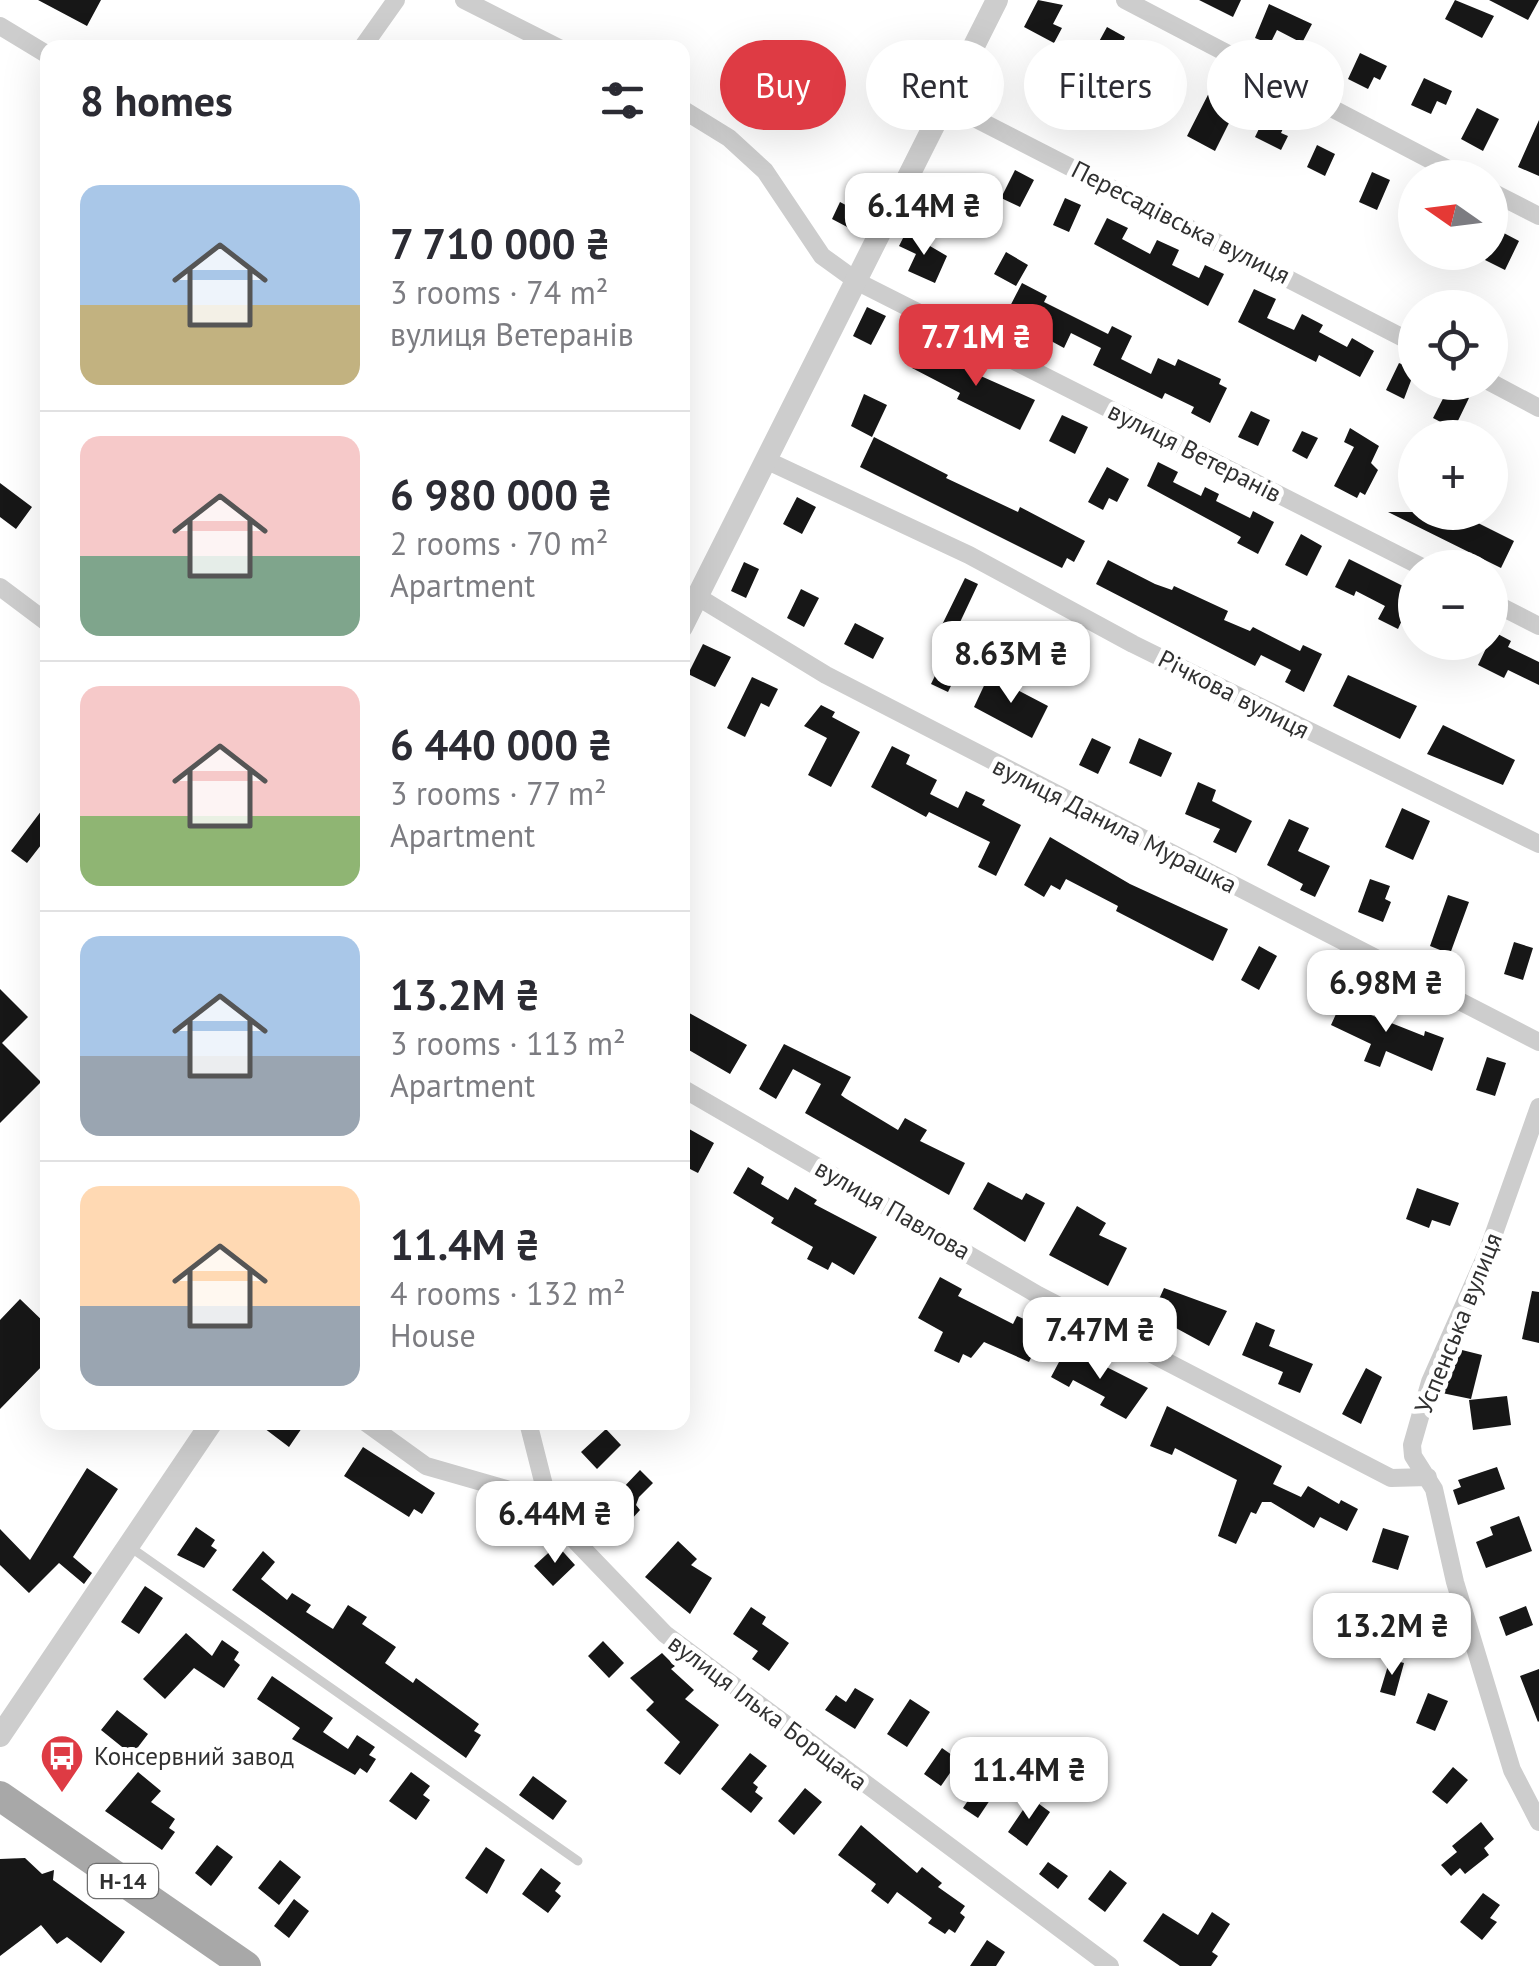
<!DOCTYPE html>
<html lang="en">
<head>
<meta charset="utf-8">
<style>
	body { margin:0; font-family:"PT Sans",sans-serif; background:#f7f7f7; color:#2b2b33; height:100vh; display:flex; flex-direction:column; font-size:38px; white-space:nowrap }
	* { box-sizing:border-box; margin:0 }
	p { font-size:32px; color:#7c7c81 }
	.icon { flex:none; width:55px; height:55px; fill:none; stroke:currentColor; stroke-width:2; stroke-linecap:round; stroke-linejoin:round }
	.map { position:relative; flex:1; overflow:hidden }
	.details { position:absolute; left:40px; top:40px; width:650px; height:1390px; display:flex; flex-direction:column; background:#fff; border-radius:20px; box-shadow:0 10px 40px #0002 }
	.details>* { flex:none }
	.banner { position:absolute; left:720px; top:40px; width:668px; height:90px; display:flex; gap:20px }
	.needle { width:65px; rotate:284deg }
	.tools { position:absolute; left:1398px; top:160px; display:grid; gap:20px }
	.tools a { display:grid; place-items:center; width:110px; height:110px; border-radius:50%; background:#fff; box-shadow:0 10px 40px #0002; font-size:50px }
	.price { position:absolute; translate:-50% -85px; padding:0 22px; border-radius:20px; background:#fff; color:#222; font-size:32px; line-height:65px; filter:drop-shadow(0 2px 5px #0008) }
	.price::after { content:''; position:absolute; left:50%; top:60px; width:30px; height:22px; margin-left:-15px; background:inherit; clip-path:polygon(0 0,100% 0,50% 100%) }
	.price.selected { background:#de3b44; color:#fff }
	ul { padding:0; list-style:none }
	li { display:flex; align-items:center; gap:30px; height:250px; padding:0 40px }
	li+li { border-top:2px solid #e1e1e2 }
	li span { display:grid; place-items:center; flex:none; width:280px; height:200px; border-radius:20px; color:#555 }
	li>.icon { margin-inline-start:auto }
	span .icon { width:120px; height:120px; fill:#fffc; stroke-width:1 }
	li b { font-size:42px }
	h2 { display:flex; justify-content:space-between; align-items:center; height:120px; padding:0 40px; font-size:42px }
	.tag { padding:0 35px; border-radius:45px; background:#fff; box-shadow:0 10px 40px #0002; font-size:35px; line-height:90px }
	.tag.selected { background:#de3b44; color:#fff }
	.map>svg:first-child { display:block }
</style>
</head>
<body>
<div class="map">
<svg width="1539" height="1966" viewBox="0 0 1539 1966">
	<rect width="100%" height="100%" fill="#fff"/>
	<path fill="#171717" d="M38,0H101L87,26Z
		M1038,0L1063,5L1053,24L1062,28L1054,43L1024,27Z
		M1199,0H1241L1233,17Z
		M1455,0L1494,16L1482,38L1445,19Z
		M1489,0H1539L1528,20Z
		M1269,4L1312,24L1302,43L1277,30L1270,44L1255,38Z
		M1107,27L1125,37L1112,70L1090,58Z
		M1360,53L1387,66L1380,80L1374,77L1368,89L1348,79Z
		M1156,62L1174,71L1169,82L1176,85L1158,114L1136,104Z
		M1424,78L1452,91L1446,105L1437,101L1431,114L1411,105Z
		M1214,83L1235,94L1225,113L1232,117L1215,151L1187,136Z
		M1477,108L1499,119L1483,151L1461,139Z
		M1268,110L1287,120L1281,133L1288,136L1281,150L1255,137Z
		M1539,120V176L1518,167Z
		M1317,145L1335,154L1325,176L1307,167Z
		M1015,170L1034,180L1020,207L1001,198Z
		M1372,172L1390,180L1377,210L1359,202Z
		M1065,198L1081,205L1069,232L1053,225Z
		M840,202L859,212L851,229L832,219Z
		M1107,218L1128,228L1122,239L1150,254L1157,240L1179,250L1172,265L1199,278L1205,265L1224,274L1208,306L1094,244Z
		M1500,231L1519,241L1505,270L1485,260Z
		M906,232L947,256L935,283L908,271L916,254L899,246Z
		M1006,252L1028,265L1016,286L994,274Z
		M1022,283L1047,296L1044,302L1108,334L1112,326L1132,336L1121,359L1151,374L1158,358L1175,366L1178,359L1221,379L1219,384L1227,388L1210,423L1191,413L1194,407L1165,393L1162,399L1093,365L1101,348L1071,333L1064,348L1005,316Z
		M1254,289L1276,299L1267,318L1294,330L1302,314L1323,325L1319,332L1347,347L1352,338L1374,351L1360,377L1319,355L1316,362L1238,322Z
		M867,307L886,316L871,345L853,336Z
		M923,345L942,354L940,358L1035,400L1020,430L957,399L960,393L912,368Z
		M1399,363L1415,370L1404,399L1386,390Z
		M1449,387L1469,398L1454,429L1433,418Z
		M864,394L887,405L872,437L851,426Z
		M1251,411L1270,420L1258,446L1238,437Z
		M1062,415L1088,427L1075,454L1049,441Z
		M1350,428L1379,446L1371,463L1378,470L1365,495L1360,492L1357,498L1334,486L1354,447L1344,442Z
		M1302,431L1318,438L1307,459L1292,451Z
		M874,437L948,475L946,478L1018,512L1020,507L1085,541L1074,562L1067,558L1062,568L860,467Z
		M1158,462L1178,472L1173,482L1201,496L1205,487L1219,494L1216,501L1250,518L1253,511L1274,522L1258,554L1237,543L1241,537L1147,486Z
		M1107,467L1129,479L1117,502L1109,498L1103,510L1088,502Z
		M0,483L32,507L16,529L0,517Z
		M797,497L816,507L802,534L783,524Z
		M1388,512H1456L1514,541L1501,568Z
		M1301,534L1322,546L1307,576L1285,565Z
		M1349,559L1415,592L1398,629L1378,619L1385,606L1356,591L1354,596L1335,587Z
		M1108,560L1155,584L1172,590L1174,586L1228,611L1224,620L1250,631L1253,627L1300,651L1303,645L1322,654L1304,692L1285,682L1291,670L1261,655L1255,666L1096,584Z
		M744,562L759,569L746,598L731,591Z
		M965,578L978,584L954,635L940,629Z
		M801,589L819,598L804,627L787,618Z
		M855,623L884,638L873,659L844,644Z
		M1494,632L1511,641L1508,647L1539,662V685L1508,670L1504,678L1478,665Z
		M703,644L731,657L715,687L688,674Z
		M946,653L963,661L948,692L931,684Z
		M989,675L1048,706L1032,738L974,707Z
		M1348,675L1417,706L1400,739L1333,706Z
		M752,677L778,689L769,707L761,703L745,737L727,728Z
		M821,705L835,712L832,717L860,732L831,787L808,775L827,738L804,726Z
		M1443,725L1515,760L1503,785L1427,754Z
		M1092,738L1111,747L1098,774L1079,765Z
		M1139,738L1172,753L1161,777L1129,763Z
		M892,746L910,755L906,764L937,780L930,794L958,808L966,791L985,800L982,805L1021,825L996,876L978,867L990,842L929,812L926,817L871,787Z
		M1198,782L1216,790L1212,801L1252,821L1236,853L1213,842L1220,829L1185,814Z
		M48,802V836L27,863L11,851Z
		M1402,808L1430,821L1413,860L1385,847Z
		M1289,819L1309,828L1298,851L1330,866L1315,897L1300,890L1303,884L1267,865Z
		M1050,837L1130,884L1228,929L1213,961L1116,911L1118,906L1066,879L1060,890L1051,885L1044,897L1024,885Z
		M1370,879L1390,886L1385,899L1391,902L1383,922L1358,912Z
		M1448,895L1469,902L1450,954L1430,946Z
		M1514,942L1533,948L1523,980L1504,974Z
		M1259,946L1277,956L1259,990L1241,980Z
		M0,989L28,1017L2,1043L41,1082L0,1123Z
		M1346,992L1370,1004L1366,1013L1424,1036L1425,1031L1444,1038L1432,1071L1386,1051L1380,1067L1364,1061L1371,1044L1331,1025Z
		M682,1009L747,1045L730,1074L682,1046Z
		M784,1044L851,1077L841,1095L845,1098L898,1130L905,1118L927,1130L920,1141L965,1163L949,1195L805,1113L821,1084L793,1069L776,1099L759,1089Z
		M1487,1057L1506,1063L1495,1096L1476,1090Z
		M682,1125L714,1143L698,1173L682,1165Z
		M748,1167L764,1177L761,1184L788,1200L795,1187L817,1200L814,1204L877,1237L854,1275L832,1262L828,1270L807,1259L813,1247L771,1223L774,1218L733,1193Z
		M988,1182L1022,1200L1026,1193L1045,1203L1025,1242L973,1209Z
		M1417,1188L1459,1203L1450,1226L1432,1220L1429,1228L1406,1219Z
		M1077,1206L1106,1223L1099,1235L1127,1248L1108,1286L1049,1255Z
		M940,1277L962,1289L958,1296L1013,1324L1017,1316L1045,1328L1029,1362L984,1342L971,1358L963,1354L959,1363L934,1351L943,1332L918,1318Z
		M1164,1288L1227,1311L1209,1346L1152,1315Z
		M1532,1291L1539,1292V1343L1522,1339Z
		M20,1299L48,1326V1360L0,1409V1320Z
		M1256,1322L1275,1330L1269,1346L1313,1364L1300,1393L1278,1384L1283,1372L1242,1355Z
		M1067,1347L1148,1388L1126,1419L1100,1405L1105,1397L1073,1380L1069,1387L1051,1377Z
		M1458,1349L1482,1355L1471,1399L1442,1393Z
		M1366,1368L1382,1377L1361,1424L1342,1414Z
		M1507,1396L1511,1425L1473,1430L1469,1400Z
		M1167,1406L1282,1466L1273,1484L1301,1497L1308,1486L1339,1504L1341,1500L1358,1509L1347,1531L1320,1517L1314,1528L1271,1502H1262L1256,1514L1251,1512L1236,1544L1218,1536L1237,1480L1175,1448L1172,1455L1150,1446Z
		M256,1422H306L289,1447Z
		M606,1429L621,1445L597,1469L581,1452Z
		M363,1447L435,1493L422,1514L414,1509L409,1517L344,1476Z
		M1497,1467L1505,1489L1458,1505L1453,1490L1461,1487L1458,1480Z
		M87,1468L118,1489L73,1557L92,1573L84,1584L59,1563L29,1593L0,1565V1529L30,1560Z
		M640,1470L653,1483L639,1497L636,1505L640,1510L630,1521L624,1516L615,1525L601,1511Z
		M1519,1516L1532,1551L1486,1568L1476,1542L1493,1535L1490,1527Z
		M196,1527L215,1540L211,1546L217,1550L204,1568L177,1555Z
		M1383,1528L1409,1536L1398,1570L1372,1562Z
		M678,1541L697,1559L691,1565L712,1578L690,1614L645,1577Z
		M557,1545L575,1565L553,1586L534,1566Z
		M263,1551L275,1562L261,1579L287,1600L292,1593L311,1605L306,1612L333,1629L348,1605L367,1617L362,1624L396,1647L385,1663L413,1683L416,1678L479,1724L474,1731L481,1735L466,1758L232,1590Z
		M145,1586L163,1598L139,1634L121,1622Z
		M1526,1606L1533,1625L1506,1636L1499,1617Z
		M751,1607L766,1617L762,1624L789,1643L769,1671L752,1659L758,1651L733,1634Z
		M186,1633L212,1656L222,1640L239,1652L234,1660L240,1665L224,1688L194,1668L165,1699L143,1679Z
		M603,1641L624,1663L609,1678L588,1656Z
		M662,1653L675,1666L671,1669L694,1690L685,1699L719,1725L680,1775L664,1763L680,1742L646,1710L654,1702L630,1678Z
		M1390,1659L1404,1663L1395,1696L1380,1692Z
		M1539,1669V1721L1538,1722L1520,1676Z
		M272,1676L333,1718L323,1732L348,1749L357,1735L375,1747L369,1755L376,1759L367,1773L360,1768L355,1775L292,1739L300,1728L257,1699Z
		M855,1688L874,1699L855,1729L825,1710L836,1695L846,1702Z
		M1428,1693L1448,1701L1435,1731L1416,1723Z
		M910,1699L930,1712L907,1747L887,1734Z
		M117,1710L148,1734L132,1755L101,1730Z
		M942,1748L959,1760L941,1786L924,1774Z
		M750,1753L767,1766L753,1783L758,1787L755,1792L763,1798L751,1813L721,1789Z
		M1453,1767L1468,1780L1447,1804L1432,1792Z
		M138,1772L161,1791L151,1802L175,1819L169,1828L175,1832L162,1850L105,1811Z
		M411,1772L430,1786L423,1795L430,1800L416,1820L389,1801Z
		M533,1776L567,1801L553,1820L519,1795Z
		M983,1778L998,1788L978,1818L963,1808Z
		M805,1788L822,1802L794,1835L778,1821Z
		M1031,1798L1050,1812L1027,1846L1008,1832Z
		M1481,1822L1494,1839L1484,1848L1489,1855L1465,1874L1460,1868L1451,1876L1441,1865L1457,1852L1452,1846Z
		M861,1825L917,1873L922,1867L942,1883L938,1887L965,1906L960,1913L965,1917L955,1933L949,1929L945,1934L928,1923L932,1918L897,1892L888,1904L871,1891L876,1884L838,1855Z
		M217,1845L233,1857L211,1886L195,1873Z
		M486,1847L505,1860L487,1894L465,1878Z
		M25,1858L42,1874L54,1870L53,1880L125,1932L101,1963L67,1937L57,1944L41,1925L0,1956V1859Z
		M280,1860L301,1877L279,1905L258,1888Z
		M1048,1862L1068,1876L1058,1889L1039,1874Z
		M541,1868L561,1883L555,1891L561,1896L548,1913L522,1894Z
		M1110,1870L1127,1883L1105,1912L1088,1899Z
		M1483,1893L1500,1905L1490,1918L1497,1922L1482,1940L1460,1922Z
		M294,1899L309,1911L289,1938L274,1926Z
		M1212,1912L1230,1924L1212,1952L1218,1956L1211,1966H1180L1143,1941L1163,1913L1198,1935Z
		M987,1940L1005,1952L996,1966H970Z"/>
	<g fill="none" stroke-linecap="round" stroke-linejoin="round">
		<path stroke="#cdcdcd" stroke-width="9" d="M130,1547L578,1861"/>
		<path stroke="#cdcdcd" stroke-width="18" d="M464,0L559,48
			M1125,0L1465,178
			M0,26L48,55
			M362,48L396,0
			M945,103L1415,344
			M682,109L729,138L765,171L822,256L858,282L1424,568
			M1490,191L1539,216
			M1490,382L1539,408
			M768,461L969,555L1133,644L1539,844
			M0,587L48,623
			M698,597L826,675L1539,1042
			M1490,601L1539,626
			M682,1088L1038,1295L1391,1478L1428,1477
			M1539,1107L1487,1253L1430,1382L1412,1445L1413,1456L1434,1489L1455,1582L1512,1770L1539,1822
			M365,1422L426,1466L548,1501L563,1528L665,1634L1110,1966
			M528,1422L548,1501"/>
		<path stroke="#cdcdcd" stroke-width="22" d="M682,627L997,0
			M0,1736L212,1422"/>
		<path stroke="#a8a8a8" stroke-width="30" d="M0,1796L246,1966"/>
	</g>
	<defs>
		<g id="bus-pin" transform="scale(2.25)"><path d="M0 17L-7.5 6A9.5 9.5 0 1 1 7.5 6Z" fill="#de3b44" stroke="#fff"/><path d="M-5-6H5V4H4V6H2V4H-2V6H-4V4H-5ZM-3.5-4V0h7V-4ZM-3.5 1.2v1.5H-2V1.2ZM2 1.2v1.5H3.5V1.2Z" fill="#fff"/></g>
	</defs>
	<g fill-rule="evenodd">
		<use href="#bus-pin" x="62" y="1756"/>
	</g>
	<g text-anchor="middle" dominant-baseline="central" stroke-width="10" stroke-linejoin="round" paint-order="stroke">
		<rect fill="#fff" stroke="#6e6e6e" stroke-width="2.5" x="88" y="1864" width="70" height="34" rx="8"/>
		<g font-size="22" font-weight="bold" fill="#303030">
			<text x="123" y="1881">Н-14</text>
		</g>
		<g font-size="25" fill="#303030" stroke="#fff">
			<text transform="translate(1181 222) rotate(27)">Пересадівська вулиця</text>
			<text transform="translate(1195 452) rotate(27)">вулиця Ветеранів</text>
			<text transform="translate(1234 694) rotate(27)">Річкова вулиця</text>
			<text transform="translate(1115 825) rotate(27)">вулиця Данила Мурашка</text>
			<text transform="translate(893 1209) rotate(30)">вулиця Павлова</text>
			<text transform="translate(1458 1323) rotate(-68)">Успенська вулиця</text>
			<text transform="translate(768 1712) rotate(37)">вулиця Ілька Борщака</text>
		</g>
		<g font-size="25" fill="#303030" stroke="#fff" text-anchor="start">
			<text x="94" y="1756">Консервний завод</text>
		</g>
	</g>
</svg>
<div class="tools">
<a><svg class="needle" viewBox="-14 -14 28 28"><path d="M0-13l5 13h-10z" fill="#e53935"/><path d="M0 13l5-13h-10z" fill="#7c7c81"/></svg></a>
<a><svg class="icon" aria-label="locate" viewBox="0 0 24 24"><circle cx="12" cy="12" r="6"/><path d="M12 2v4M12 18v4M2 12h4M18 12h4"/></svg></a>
<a>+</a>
<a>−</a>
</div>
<b class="price" style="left:924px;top:258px">6.14M ₴</b>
<b class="price selected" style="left:976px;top:389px">7.71M ₴</b>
<b class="price" style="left:1011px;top:706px">8.63M ₴</b>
<b class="price" style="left:1386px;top:1035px">6.98M ₴</b>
<b class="price" style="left:1100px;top:1382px">7.47M ₴</b>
<b class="price" style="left:555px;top:1566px">6.44M ₴</b>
<b class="price" style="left:1392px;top:1678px">13.2M ₴</b>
<b class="price" style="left:1029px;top:1822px">11.4M ₴</b>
<div class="banner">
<a class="tag selected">Buy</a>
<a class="tag">Rent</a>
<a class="tag">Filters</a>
<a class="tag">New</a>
</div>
<section class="details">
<h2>8 homes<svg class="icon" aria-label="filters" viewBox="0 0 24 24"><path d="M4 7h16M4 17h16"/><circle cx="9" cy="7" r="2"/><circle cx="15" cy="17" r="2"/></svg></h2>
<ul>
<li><span style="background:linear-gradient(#a9c7e8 60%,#c2b280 0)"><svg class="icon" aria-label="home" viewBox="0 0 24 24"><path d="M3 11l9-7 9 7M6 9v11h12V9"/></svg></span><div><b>7 710 000 ₴</b><p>3 rooms · 74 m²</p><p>вулиця Ветеранів</p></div></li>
<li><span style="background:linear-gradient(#f6c9c9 60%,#7fa58c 0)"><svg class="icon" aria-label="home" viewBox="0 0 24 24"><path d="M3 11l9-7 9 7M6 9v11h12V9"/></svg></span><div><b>6 980 000 ₴</b><p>2 rooms · 70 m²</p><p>Apartment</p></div></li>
<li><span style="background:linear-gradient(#f6c9c9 65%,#8fb573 0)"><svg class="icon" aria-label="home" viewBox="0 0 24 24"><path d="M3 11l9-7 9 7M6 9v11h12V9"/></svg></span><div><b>6 440 000 ₴</b><p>3 rooms · 77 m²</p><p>Apartment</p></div></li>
<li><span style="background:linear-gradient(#a9c7e8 60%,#9aa5b1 0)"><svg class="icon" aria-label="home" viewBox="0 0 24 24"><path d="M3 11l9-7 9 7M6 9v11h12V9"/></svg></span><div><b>13.2M ₴</b><p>3 rooms · 113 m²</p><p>Apartment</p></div></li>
<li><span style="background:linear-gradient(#ffd9b3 60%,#9aa5b1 0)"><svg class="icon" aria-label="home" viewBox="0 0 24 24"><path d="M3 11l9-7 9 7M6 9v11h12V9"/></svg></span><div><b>11.4M ₴</b><p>4 rooms · 132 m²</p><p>House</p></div></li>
</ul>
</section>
</div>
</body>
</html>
